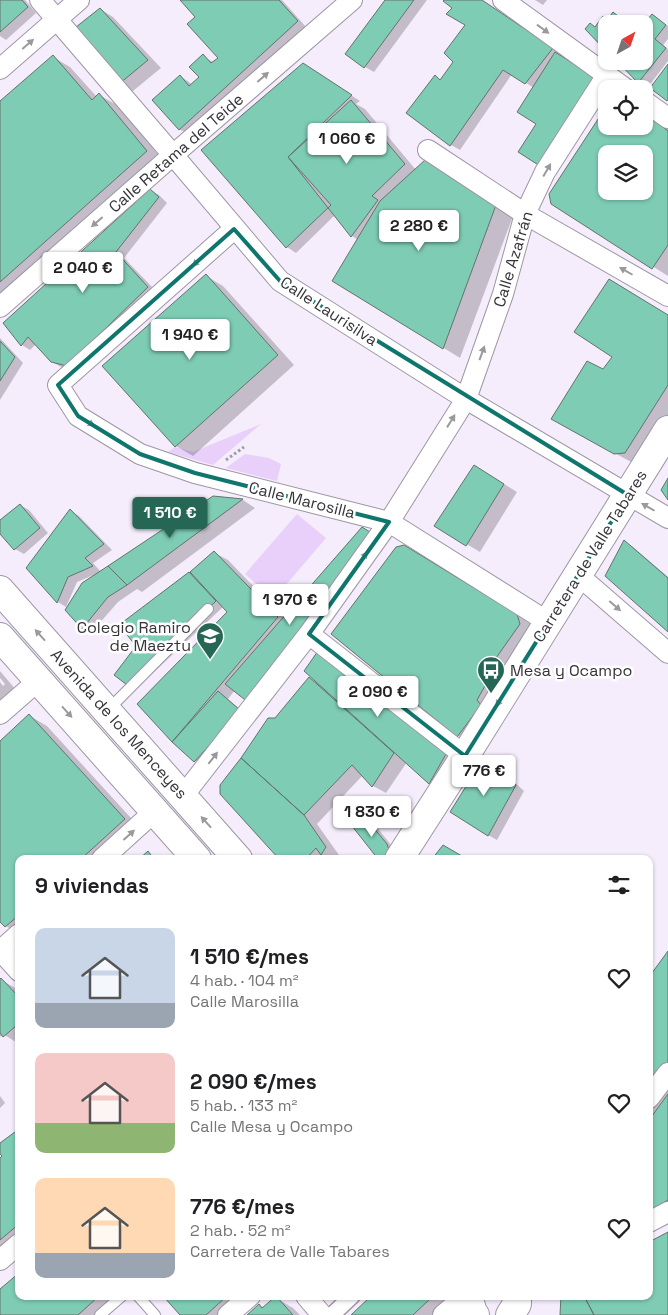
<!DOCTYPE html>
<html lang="es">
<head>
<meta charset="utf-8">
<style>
	body { margin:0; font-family:"Space Grotesk",sans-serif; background:#f6f6f6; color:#202124; height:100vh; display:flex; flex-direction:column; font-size:19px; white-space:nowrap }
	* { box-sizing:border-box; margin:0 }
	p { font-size:16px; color:#757577 }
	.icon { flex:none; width:28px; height:28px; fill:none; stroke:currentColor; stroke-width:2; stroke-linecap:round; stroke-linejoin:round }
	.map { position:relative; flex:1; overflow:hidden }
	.drawer { position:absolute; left:15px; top:855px; width:638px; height:445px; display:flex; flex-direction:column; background:#fff; border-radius:10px; box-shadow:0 1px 4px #0004 }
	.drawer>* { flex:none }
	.needle { width:32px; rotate:40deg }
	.fabs { position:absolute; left:598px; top:15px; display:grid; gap:10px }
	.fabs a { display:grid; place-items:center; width:55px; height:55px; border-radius:10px; background:#fff; box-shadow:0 1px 4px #0004; font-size:25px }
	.price { position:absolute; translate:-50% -42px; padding:0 11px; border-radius:5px; background:#fff; color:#222; font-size:16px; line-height:32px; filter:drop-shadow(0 1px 2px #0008) }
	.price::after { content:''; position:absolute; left:50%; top:30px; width:15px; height:11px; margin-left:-8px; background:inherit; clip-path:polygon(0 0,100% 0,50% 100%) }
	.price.current { background:#256654; color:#fff }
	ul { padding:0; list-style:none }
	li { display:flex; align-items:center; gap:15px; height:125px; padding:0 20px }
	li span { display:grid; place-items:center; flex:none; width:140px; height:100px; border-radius:10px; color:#555 }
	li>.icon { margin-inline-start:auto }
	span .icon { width:60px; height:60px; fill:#fffc; stroke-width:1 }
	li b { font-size:21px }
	h2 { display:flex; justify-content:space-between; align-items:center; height:60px; padding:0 20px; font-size:21px }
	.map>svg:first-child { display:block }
</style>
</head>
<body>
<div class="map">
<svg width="668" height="1315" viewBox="0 0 668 1315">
	<rect width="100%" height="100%" fill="#f5edfc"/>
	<path fill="#e8d0fb" d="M261,424L213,465L168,452L175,447L193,452Z
		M245,454L269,458L281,464L277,481L226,468Z
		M297,514L326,538L274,599L245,574Z"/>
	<path fill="#0003" fill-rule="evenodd" d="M0,0H25L36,13L6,40L0,36Z
		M182,0H282L306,27L188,134L179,129L180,76L189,82L192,85L200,77L203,56L214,63L220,58L197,17Z
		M386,0H427L374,72L365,67Z
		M445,0H481L561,54L559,56L604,84L538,124L534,88L512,74L460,150L451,145L436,77L442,80L455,62L467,25L454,8Z
		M535,0H547L543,5Z
		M100,9L113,17L161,68L133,91L119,83Z
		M652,16L668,26V39L663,45L668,49V61L648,87L639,82L644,61V26Z
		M53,57L70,67L97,97L99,95L117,105L164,162L0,299V103Z
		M312,70L360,101L356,104L365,109L416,170L426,161L513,216L460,358L334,280L358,240L352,236L335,215L296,253L287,247L203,150Z
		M606,109V126H644V111L668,129V276L552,203L550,194ZM606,154H644V191H606Z
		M150,190L159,195L167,203L124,258L157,292L76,370L61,367L51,361L36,344L30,350L22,345L5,323Z
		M206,276L223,286L294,365L193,456L176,446Z
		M668,316V423L633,463L570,429Z
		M0,338L23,363L0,400Z
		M488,474L517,492L480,552L436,526Z
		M214,497L243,500L255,508L142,592L137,589L118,602L91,633L82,628L96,575V574L77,582L66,607L58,602L28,568L71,511L79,516L112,550L93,563L101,572Z
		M20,505L29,510L48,533L24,554L15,549L0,532V522Z
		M624,542L633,547L668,577V630Z
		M215,553L228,560L284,618L235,690L228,699L249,717L204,767L195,761L172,741L229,612L224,606L136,689L127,684L189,574L198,579Z
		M421,557L534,625L475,746L458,736Z
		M318,653L458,763L443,790L429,783L407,762L386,793L373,786L363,775L317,824L339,855L337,859L328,858L327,859H281L276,719L310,679L319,684V683Z
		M0,671L17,691L0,713V682L3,686L5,684L0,678Z
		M30,716L47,726L141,829L109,859H19V934L6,926L0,920V743Z
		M485,757L494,763L524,791L497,840L488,835Z
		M363,816L372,821L395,850L379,859Z
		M668,953V1220L649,1230V979Z
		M1,980L19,990V1044L3,1034L0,1037V981Z
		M0,1096L5,1103L0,1108Z
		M19,1130V1249L0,1264V1160L4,1157L0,1152V1144Z
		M668,1233V1315H561L649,1296V1244Z
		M0,1291L19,1296H128L106,1315H0Z
		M165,1296H256L234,1315H181Z
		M349,1296H364L358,1302Z
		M372,1296H463L451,1315H352Z
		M276,1298L293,1308L300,1315H249L259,1305L264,1308Z"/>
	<path fill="#7eccb4" stroke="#63736d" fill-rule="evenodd" d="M0,0H22L28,7L0,32Z
		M180,0H279L298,21L179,130L152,100L180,75L189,86L199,77L189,67L203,54L211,63L218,58L187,24L195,17Z
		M385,0H414L364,68L345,54Z
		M444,0H482L553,48L525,84L503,70L450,146L406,113L435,75L440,80L453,62L444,53L465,25L446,14L452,8L443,1Z
		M100,8L148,60L119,84L71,31Z
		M613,12L628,24H606V51L585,29L590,23L595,27L603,16L607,20Z
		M652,14L666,25L655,39L666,48L638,83L617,61H644V24Z
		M555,52L596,78L540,166L518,152L536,124L517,112Z
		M53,55L92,100L99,93L147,151L0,282V101Z
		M303,63L352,95L288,157L331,205L286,248L201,150Z
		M668,64V100L667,101L650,88Z
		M351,100L405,164L372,196L378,200L351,237L288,157Z
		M606,107V126H644V113L668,131V245L652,269L551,204L549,194ZM606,154H644V191H606Z
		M425,160L496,205L443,349L332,281L380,201Z
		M150,189L159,197L116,252L148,287L67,366L51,362L28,337L21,346L3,323Z
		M206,274L278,355L175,447L102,366Z
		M609,279L668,315V385L625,453L614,454L551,419L587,361L603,369L612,357L574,332Z
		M0,341L15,357L0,381Z
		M474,465L504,484L466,546L434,526Z
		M668,478V500L661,490Z
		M213,496L243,499L127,585L108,566Z
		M20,504L40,528L14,550L0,534V520Z
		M70,509L104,544L85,558L93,566L68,577L57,603L26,568Z
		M362,527L370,532L249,703L225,684Z
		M624,540L668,578V632L605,576Z
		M404,545L517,614L520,624L496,658L490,656L482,671L490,677L477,700L481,705L457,737L331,634L396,547Z
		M214,551L278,617L172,742L137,704L227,612L190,572Z
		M108,566L127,585L108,597L82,629L65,610L82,583Z
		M189,572L216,601L127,685L114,675L136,646L119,625Z
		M318,651L446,754L429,784L304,671Z
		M309,677L394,753L372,787L352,765L304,815L241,758L268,718H275Z
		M218,691L241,711L194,762L172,742Z
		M29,714L125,819L81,859H19V915L5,927L0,922V741Z
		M485,756L516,785L488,836L450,812Z
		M241,758L304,815L326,847L321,855L316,848L306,859H279L220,794V785Z
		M363,815L387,844L390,853L386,859H378L352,826Z
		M443,845L467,859H432Z
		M148,851L154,859H139Z
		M668,951V1064L649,1089V977Z
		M1,978L19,997V1028L16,1026L3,1037L0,1033V979Z
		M668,1094V1200L649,1211V1120Z
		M19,1129V1224L0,1240V1158L2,1156L0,1154V1143Z
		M668,1232V1315H594L584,1296H649V1242Z
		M19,1273V1296H99L78,1315H0V1289Z
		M163,1296H227L206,1315H180Z
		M276,1296L293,1315H247L259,1304L262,1308Z
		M371,1296H433L413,1315H351Z
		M561,1296H584L594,1315H560Z"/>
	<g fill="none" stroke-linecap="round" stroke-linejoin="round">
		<g stroke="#9e96a4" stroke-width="12">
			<path id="service" d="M108,710L208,609
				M138,1296L155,1315
				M100,1315L122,1296"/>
		</g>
		<g stroke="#9e96a4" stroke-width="18">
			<path id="pedestrian" d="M332,1315L352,1296"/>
		</g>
		<g stroke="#9e96a4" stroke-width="22">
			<path id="minor" d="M40,0L173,155L280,281L466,399L668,518
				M503,0L626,89
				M0,69L79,0
				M644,101L668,118
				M428,150L525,214L668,296
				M234,229L58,385L78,416L140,454L195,473L389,522L548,622
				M0,307L173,155L352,0
				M578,575L668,653
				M309,634L465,756
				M0,714L39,680
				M183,796L309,634L389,522L466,399L503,294L525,214L545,172L607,75
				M102,859L155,811
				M0,950L19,971
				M0,951L19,934
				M649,1098L668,1073
				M649,1222L668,1212
				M0,1260L19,1244
				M306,1296L322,1315
				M228,1315L250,1296
				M443,1315L466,1296"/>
		</g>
		<g stroke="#9e96a4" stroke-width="30">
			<path id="secondary" d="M0,590L238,859
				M0,637L197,859
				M399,859L465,756L668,430
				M468,1296L473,1313L475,1315
				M510,1315L517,1304V1296"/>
		</g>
		<path stroke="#a09aa5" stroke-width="3" stroke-dasharray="2.5 2.5" stroke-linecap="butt" d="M226,460L244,447"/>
		<use href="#service" stroke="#fff" stroke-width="10"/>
		<use href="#pedestrian" stroke="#fff" stroke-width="15"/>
		<use href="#minor" stroke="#fff" stroke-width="20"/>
		<use href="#secondary" stroke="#fff" stroke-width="28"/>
	</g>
	<defs><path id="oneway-solid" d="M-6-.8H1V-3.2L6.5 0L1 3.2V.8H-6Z" transform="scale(1.25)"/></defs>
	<g fill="#9a999c">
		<use href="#oneway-solid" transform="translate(543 29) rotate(36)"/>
		<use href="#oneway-solid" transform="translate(28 44) rotate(-41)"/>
		<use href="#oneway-solid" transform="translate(263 77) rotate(-41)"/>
		<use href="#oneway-solid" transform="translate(547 170) rotate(-60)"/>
		<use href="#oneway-solid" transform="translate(97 222) rotate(139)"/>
		<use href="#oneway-solid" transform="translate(198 261) rotate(138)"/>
		<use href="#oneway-solid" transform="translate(626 271) rotate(-150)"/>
		<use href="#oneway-solid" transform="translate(482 353) rotate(-70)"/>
		<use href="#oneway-solid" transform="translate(451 421) rotate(-58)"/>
		<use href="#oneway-solid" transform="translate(88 422) rotate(32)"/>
		<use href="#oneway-solid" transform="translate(648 507) rotate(-150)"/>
		<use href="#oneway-solid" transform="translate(363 558) rotate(-55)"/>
		<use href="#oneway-solid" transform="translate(615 606) rotate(41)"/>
		<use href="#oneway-solid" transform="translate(40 635) rotate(-132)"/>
		<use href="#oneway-solid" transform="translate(500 700) rotate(122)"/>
		<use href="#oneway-solid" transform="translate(67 712) rotate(48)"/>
		<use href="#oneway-solid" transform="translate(213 758) rotate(-52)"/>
		<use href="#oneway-solid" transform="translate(206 822) rotate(-132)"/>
		<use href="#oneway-solid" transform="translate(129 835) rotate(-42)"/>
	</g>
	<path fill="none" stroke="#0f766e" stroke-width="4" stroke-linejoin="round" d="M234,229L280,281L628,495L465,756L309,634L389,522L195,473L140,454L78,416L58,385Z"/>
	<defs>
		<g id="school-pin" transform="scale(1.4375)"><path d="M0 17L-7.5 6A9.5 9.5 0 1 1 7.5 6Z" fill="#256654" stroke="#fefefe"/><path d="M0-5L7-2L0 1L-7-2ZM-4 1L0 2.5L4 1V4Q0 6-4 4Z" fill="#fff"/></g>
		<g id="bus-pin" transform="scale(1.4375)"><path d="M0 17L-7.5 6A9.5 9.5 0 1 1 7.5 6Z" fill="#256654" stroke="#fefefe"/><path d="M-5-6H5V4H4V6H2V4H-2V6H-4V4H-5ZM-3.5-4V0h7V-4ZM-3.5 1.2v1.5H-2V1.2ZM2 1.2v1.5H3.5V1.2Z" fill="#fff"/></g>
	</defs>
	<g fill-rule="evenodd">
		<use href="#school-pin" x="210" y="636"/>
		<use href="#bus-pin" x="491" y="670"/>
	</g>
	<g text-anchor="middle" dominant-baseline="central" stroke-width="5" stroke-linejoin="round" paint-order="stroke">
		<g font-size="16" fill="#363339" stroke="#fefefe">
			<text transform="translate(176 153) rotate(-41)">Calle Retama del Teide</text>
			<text transform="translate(513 259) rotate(-73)">Calle Azafrán</text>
			<text transform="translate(329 311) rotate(33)">Calle Laurisilva</text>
			<text transform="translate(302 500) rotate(14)">Calle Marosilla</text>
			<text transform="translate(590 556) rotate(-58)">Carretera de Valle Tabares</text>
			<text transform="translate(119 724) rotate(48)">Avenida de los Menceyes</text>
		</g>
		<g font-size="16" fill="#363339" stroke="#fefefe" text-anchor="end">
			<text x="191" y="627">Colegio Ramiro<tspan x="191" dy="18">de Maeztu</tspan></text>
			<text x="510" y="670" text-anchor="start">Mesa y Ocampo</text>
		</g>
	</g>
</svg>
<div class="fabs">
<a><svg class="needle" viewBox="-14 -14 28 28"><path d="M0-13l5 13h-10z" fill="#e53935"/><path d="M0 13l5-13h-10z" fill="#757577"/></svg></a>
<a><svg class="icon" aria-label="locate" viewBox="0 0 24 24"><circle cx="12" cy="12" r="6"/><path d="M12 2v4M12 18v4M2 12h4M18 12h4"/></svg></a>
<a><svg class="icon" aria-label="layers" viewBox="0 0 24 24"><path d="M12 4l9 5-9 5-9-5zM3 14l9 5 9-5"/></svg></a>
</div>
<b class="price" style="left:347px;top:165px">1 060 €</b>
<b class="price" style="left:419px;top:252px">2 280 €</b>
<b class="price" style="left:83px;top:294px">2 040 €</b>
<b class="price" style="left:190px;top:361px">1 940 €</b>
<b class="price current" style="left:170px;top:539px">1 510 €</b>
<b class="price" style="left:290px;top:626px">1 970 €</b>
<b class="price" style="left:378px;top:718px">2 090 €</b>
<b class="price" style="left:484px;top:797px">776 €</b>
<b class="price" style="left:372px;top:838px">1 830 €</b>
<section class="drawer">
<h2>9 viviendas<svg class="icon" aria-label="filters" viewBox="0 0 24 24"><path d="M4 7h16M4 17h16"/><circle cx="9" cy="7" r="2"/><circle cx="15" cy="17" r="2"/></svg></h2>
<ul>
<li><span style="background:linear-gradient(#c9d6e8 75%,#9aa5b1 0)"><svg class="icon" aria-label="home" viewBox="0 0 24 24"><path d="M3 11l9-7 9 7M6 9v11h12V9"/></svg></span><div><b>1 510 €/mes</b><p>4 hab. · 104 m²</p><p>Calle Marosilla</p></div><svg class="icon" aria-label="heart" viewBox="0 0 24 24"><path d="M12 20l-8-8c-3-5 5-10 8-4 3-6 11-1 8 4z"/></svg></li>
<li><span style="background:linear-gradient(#f6c9c9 70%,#8fb573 0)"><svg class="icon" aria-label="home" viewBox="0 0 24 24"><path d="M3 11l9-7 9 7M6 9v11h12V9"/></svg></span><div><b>2 090 €/mes</b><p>5 hab. · 133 m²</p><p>Calle Mesa y Ocampo</p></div><svg class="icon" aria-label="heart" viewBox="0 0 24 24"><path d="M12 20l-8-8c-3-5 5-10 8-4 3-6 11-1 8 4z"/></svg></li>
<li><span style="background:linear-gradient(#ffd9b3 75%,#9aa5b1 0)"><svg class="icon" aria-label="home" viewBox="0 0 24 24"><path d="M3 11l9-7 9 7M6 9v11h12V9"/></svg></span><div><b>776 €/mes</b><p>2 hab. · 52 m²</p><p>Carretera de Valle Tabares</p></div><svg class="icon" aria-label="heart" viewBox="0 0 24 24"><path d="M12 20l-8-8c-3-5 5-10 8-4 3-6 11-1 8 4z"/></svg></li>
</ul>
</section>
</div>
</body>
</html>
